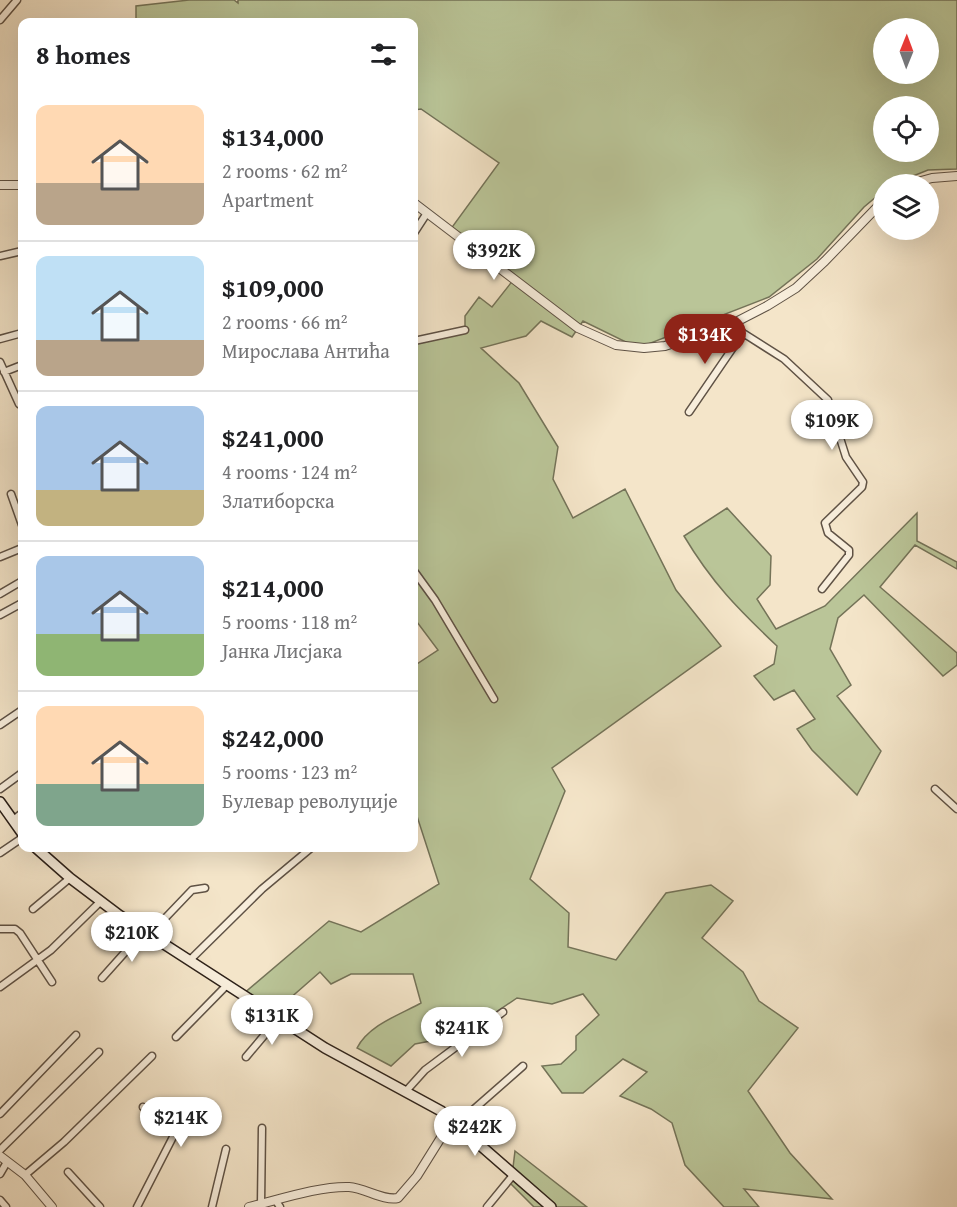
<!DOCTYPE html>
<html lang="en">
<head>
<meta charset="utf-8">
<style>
	body { margin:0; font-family:"Gentium Book Plus",serif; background:#f6f6f6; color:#202124; height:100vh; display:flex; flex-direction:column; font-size:22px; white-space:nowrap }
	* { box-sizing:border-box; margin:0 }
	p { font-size:20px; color:#757577 }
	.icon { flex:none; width:33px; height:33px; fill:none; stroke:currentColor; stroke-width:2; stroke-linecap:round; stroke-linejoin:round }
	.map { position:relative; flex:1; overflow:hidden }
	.sheet { position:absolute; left:18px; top:18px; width:400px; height:834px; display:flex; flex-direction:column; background:#fff; border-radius:12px; box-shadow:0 6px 24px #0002 }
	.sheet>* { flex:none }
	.needle { width:39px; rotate:1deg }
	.fabs { position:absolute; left:873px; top:18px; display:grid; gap:12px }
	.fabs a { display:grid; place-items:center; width:66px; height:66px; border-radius:50%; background:#fff; box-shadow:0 6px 24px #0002; font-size:30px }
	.price { position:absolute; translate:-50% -51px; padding:0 14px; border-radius:21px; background:#fff; color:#222; font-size:20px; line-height:39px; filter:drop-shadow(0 2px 3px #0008) }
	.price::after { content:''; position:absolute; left:50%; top:36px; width:18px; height:14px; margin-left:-9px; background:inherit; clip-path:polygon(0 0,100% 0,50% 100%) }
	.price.selected { background:#8f2418; color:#fff }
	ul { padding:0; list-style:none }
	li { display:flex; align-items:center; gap:18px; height:150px; padding:0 18px }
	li+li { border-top:2px solid #e0e0e0 }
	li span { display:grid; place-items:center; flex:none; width:168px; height:120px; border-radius:12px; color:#555 }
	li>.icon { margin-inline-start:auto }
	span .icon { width:72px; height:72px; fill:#fffc; stroke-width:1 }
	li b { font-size:26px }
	h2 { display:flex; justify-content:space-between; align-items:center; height:72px; padding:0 18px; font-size:26px }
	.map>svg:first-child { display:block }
</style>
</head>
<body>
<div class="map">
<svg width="957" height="1207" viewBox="0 0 957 1207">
	<rect width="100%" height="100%" fill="#f4e5c9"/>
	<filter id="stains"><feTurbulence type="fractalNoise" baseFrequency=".00333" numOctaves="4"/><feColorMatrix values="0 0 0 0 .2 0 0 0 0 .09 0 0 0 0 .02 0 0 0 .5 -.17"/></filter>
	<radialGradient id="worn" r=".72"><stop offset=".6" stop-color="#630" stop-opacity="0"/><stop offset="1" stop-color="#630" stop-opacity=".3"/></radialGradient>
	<path fill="#bac598" stroke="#747358" stroke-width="1.5" fill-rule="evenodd" d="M189,0H234L238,3V0H957V169L928,170L893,184H884L883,191L864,207L817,259L769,297L638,348L583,321L572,337L541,321L526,336L481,348L519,383L558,447L553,479L573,518L625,489L676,590L721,646L552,768L565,791L530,879L569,913L568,947L616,960L666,893L711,885L733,901L702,938L743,972L759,1001L798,1028L748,1091L790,1153L832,1199L744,1189L759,1207H724L685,1165L672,1123L651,1109L620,1096L647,1072L623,1059L583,1093H562L542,1066L561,1064L576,1050V1036L599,1015L583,994L552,1004L517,998L462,1035L415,1044L391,1066L357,1048C369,1025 399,1015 421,1003L413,974H351L331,984L320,972L272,1014L242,995L329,921L361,932L439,884L414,807V666L438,650L414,618V344L465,333V316L479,297L492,307L514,279L450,230L499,163L421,109L414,110V22H136V6ZM884,28H928V74H884ZM884,106H928V152H884Z
		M727,508L771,556L770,585L757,599L776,629L825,606L917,513V541L957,562V569L915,545L880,587L957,653V665L943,676L864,595L838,618L830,649L851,685L837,696L881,751L857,795L812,750L797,729L815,719L794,690L774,700L754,676L774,664L777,646C738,609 712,583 684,536Z
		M515,1151L587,1207H534L511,1184Z"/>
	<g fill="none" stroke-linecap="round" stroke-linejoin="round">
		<g stroke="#5f5245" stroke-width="9">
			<path id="minor" d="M0,20L17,0
				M414,233L427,213
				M0,256L22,251
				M734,323L743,333L784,359L828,400L846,457L863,482L862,487L825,523L828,533L849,550V555L822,589
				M0,339L22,333
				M414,341L465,330
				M0,362L19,404L22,406
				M4,372L22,365
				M689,412L743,333
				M11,494L22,525
				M0,557L22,548
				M414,571L435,600L494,699
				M0,594L22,581
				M0,615L22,603
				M0,725L22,710
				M0,789L22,773
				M935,789L957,809
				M13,820L22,813
				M0,853L22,838
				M33,909L70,878
				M0,929H15L20,933L52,982
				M149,935L192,890L205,888
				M189,961L262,889L311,848
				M102,978L144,931
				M0,987L51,950L100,902
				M176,1037L227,985
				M246,1057L278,1019
				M407,1090L425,1070L503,1012
				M0,1114L76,1035
				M457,1124L523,1066
				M0,1150L99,1052
				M68,1172L100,1207
				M0,1174L7,1162
				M25,1175L64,1142L152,1056
				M0,1200L6,1207
				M276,1201L280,1207
				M261,1204L262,1128
				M137,1207L176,1131L143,1107
				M212,1207L226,1149
				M487,1207L514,1174"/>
		</g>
		<g stroke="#5f5245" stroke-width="10">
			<path id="tertiary" d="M910,184L932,178L957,176
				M0,185H22
				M414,203L578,328L616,345L644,348L665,346L734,323L767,306L796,288L825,261L884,200
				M0,1156L25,1175L52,1207
				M249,1207C278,1200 319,1186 349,1187C365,1188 383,1201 398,1198L417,1176L452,1120"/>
		</g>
		<g stroke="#2d2119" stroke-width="12">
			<path id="secondary" d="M0,802L22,833
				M36,848L70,878L119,915L325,1048L441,1111L551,1207"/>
		</g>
		<use href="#minor" stroke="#f8eedc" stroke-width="6"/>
		<use href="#tertiary" stroke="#f8eedc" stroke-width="8"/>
		<use href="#secondary" stroke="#f8eedc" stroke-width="9"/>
	</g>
	<rect width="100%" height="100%" filter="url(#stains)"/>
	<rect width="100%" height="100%" fill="url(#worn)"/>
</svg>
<div class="fabs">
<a><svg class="needle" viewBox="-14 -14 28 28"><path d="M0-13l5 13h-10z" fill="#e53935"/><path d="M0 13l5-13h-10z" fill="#757577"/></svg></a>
<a><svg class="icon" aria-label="locate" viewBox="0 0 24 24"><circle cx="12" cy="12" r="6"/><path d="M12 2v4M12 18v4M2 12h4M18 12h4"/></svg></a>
<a><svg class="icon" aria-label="layers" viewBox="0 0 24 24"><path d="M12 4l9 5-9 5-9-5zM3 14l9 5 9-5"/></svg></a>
</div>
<b class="price" style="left:494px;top:281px">$392K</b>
<b class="price selected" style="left:705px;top:365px">$134K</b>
<b class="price" style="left:832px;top:451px">$109K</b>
<b class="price" style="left:132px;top:963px">$210K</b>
<b class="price" style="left:272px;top:1046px">$131K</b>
<b class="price" style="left:462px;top:1058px">$241K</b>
<b class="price" style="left:181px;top:1148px">$214K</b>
<b class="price" style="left:475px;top:1157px">$242K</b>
<section class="sheet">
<h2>8 homes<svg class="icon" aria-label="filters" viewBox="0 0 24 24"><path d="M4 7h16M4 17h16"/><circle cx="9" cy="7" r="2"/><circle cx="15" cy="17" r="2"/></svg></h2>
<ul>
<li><span style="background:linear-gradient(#ffd9b3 65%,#b9a48a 0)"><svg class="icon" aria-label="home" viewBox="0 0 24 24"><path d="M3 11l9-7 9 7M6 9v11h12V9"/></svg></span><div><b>$134,000</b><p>2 rooms · 62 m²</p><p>Apartment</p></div></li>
<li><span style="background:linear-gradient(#bfe0f5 70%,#b9a48a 0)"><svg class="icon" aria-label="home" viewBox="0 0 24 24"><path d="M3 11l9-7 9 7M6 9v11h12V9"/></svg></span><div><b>$109,000</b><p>2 rooms · 66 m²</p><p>Мирослава Антића</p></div></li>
<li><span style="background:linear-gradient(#a9c7e8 70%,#c2b280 0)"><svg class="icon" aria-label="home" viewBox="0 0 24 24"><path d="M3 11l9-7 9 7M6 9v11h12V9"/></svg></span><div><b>$241,000</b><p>4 rooms · 124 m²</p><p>Златиборска</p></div></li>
<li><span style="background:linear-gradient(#a9c7e8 65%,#8fb573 0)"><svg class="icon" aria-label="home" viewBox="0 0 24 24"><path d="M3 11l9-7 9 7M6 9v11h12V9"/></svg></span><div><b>$214,000</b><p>5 rooms · 118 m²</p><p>Јанка Лисјака</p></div></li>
<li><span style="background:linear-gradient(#ffd9b3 65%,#7fa58c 0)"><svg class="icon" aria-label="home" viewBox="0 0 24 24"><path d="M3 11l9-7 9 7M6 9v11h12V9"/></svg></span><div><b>$242,000</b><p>5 rooms · 123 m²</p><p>Булевар револуције</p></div></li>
</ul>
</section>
</div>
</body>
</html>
